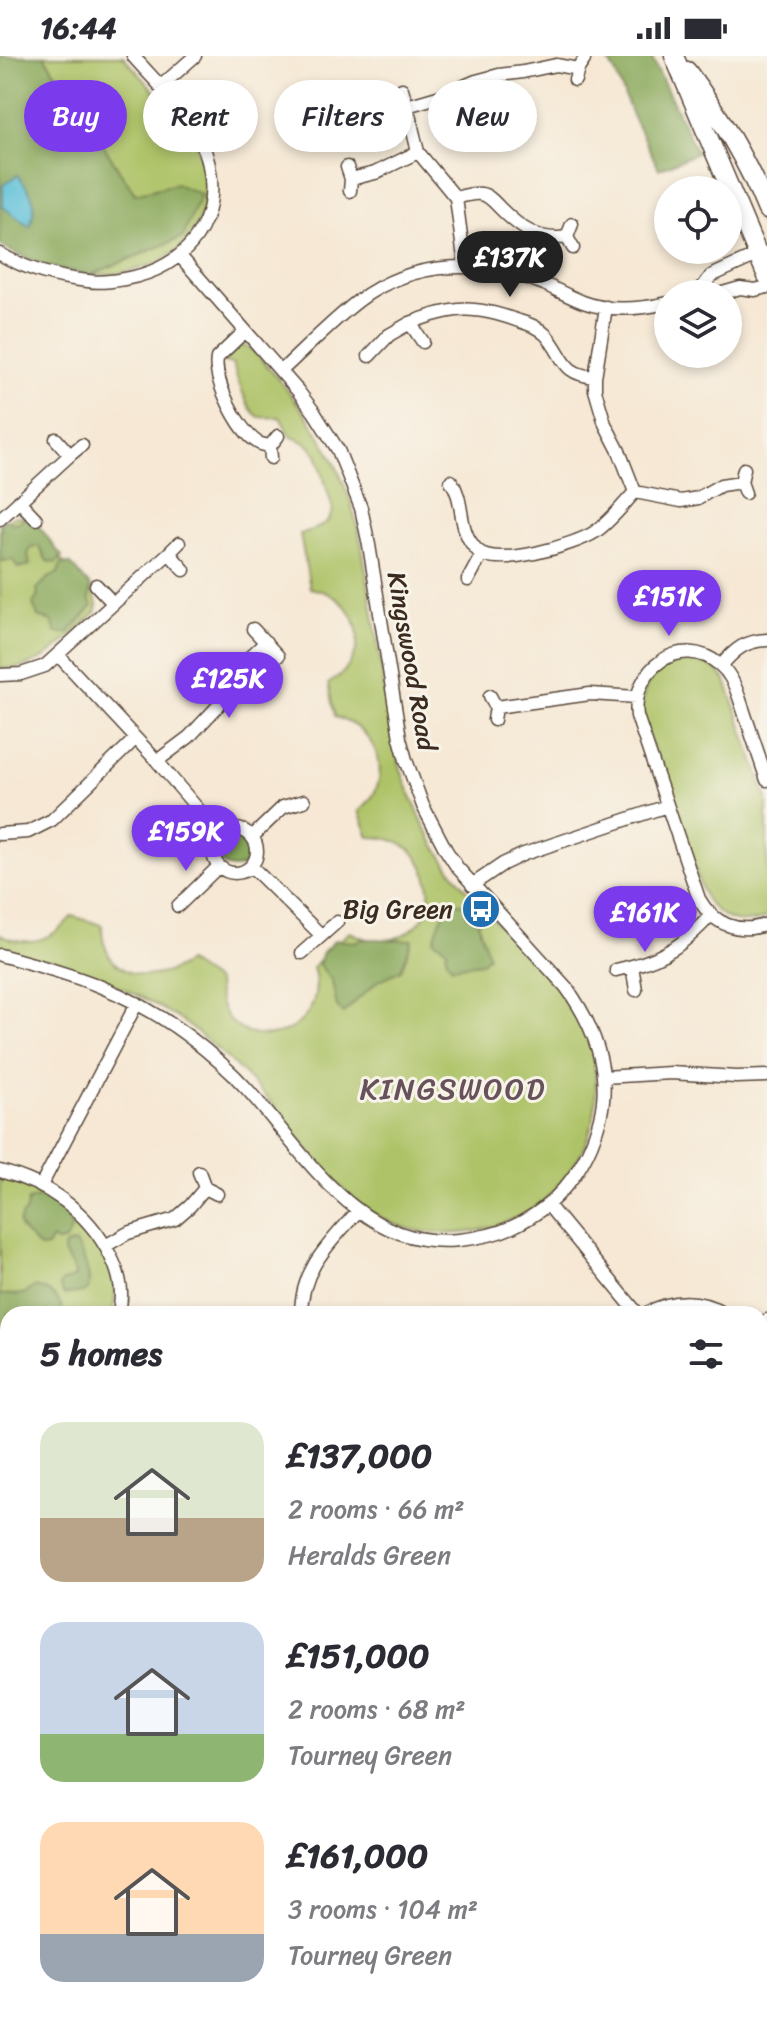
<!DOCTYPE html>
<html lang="en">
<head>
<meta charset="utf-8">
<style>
	body { margin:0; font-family:Sriracha,sans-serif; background:#f2f2f3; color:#2b2b33; height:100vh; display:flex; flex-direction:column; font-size:30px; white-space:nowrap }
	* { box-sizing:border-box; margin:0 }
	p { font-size:26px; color:#7c7c81 }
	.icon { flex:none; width:44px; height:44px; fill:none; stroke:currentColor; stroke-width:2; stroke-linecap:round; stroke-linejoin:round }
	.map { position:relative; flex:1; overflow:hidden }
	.drawer { position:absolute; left:0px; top:1250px; width:768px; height:714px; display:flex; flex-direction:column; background:#fff; border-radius:24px 24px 0 0; box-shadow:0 4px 12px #0003 }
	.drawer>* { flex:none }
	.top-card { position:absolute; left:24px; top:24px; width:720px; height:72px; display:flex; gap:16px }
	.tools { position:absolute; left:654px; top:120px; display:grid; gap:16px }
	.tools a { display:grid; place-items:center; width:88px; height:88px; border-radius:50%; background:#fff; box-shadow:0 4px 12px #0003; font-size:40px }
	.price { position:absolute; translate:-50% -68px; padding:0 18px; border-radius:28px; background:#7c3aed; color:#fff; font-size:26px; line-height:52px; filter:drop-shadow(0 2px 4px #0008) }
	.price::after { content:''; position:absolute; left:50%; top:48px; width:24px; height:18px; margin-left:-12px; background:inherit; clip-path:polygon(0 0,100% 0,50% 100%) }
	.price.active { background:#222; color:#fff }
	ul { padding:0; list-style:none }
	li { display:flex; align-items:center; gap:24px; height:200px; padding:0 40px }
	li span { display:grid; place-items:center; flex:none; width:224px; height:160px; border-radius:24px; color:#555 }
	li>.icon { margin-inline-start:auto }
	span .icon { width:96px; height:96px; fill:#fffc; stroke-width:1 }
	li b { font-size:34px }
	h2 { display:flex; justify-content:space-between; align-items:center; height:96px; padding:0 40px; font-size:34px }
	.pill { padding:0 28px; border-radius:36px; background:#fff; box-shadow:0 4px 12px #0003; font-size:28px; line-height:72px }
	.pill.active { background:#7c3aed; color:#fff }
	.status { display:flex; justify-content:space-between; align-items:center; height:56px; padding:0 40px; background:#fff; direction:ltr }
	.status svg { height:22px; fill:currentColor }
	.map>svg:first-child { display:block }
</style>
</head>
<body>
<div class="status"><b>16:44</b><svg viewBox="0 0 49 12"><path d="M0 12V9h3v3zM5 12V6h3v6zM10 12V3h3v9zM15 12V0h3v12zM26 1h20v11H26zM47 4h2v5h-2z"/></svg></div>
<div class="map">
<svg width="767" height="1963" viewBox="0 0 767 1963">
	<rect width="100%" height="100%" fill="#f7f3e8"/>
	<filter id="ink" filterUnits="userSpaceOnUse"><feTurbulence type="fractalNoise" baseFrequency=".0125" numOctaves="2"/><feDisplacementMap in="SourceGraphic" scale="16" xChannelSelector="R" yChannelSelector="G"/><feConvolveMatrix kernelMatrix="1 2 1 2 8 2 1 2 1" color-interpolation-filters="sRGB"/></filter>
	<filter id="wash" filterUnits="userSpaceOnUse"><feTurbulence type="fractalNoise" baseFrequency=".006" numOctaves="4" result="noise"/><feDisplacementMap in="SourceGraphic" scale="32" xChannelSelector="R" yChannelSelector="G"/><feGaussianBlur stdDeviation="1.8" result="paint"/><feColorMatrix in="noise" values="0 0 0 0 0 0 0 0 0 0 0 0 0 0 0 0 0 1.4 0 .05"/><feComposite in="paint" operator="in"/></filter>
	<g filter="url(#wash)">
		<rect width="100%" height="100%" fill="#f6e8d4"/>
		<path fill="#e1d4f4" d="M8,1600V1956H252L240,1963H4L0,1957V1604Z"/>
		<path fill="#aec368" stroke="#747643" stroke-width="2" d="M44,0H123C138,17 154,34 169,51C177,60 186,69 192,80C202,96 206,115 205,133C202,199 148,218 90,219L183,181L176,128L135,138Z
			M240,290L247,291L255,296C310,358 347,409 362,492C369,531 375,570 381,609C385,634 387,660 393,684C399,714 411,742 424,769C449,822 493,862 532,904C548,921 565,938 577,958C593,986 598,1020 595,1052C590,1094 561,1139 523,1158C469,1187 402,1185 354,1143C321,1115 297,1076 268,1043C243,1016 216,990 186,968C129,928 66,910 0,892V878C28,893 53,884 72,860L102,869C101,920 150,932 187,906L217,926C219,1011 335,986 313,911L337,886L350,876C358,880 365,883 374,885C395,887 423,872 428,850C431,839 429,829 426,819C418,791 396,781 369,781L359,755C397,726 379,672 335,661L328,628C375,601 364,541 310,532L300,478C315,473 330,470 333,454L317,398L306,387L290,380L280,361C273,361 266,362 260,361C248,358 236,320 233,308L223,306C227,298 232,293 240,290Z
			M16,460L27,462L51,486L50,494C63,508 104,534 96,556C68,581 41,617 0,612V472L11,462Z
			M683,603C701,603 716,611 726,625L767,743V861C741,872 721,865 705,842L644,666C637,636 653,609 683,603Z
			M0,1121C16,1126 32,1131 47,1139C83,1159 129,1215 111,1258H8V1285L0,1282Z
			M0,1709L8,1740V1792L5,1785L7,1783L0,1771Z
			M767,1918V1963H700L709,1956H760V1922Z
			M571,1956H611L608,1963H560Z"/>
		<path fill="#8aa95c" stroke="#626a3d" stroke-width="2" d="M0,0H44L135,138L176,128L201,138L183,181L90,219L48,211L13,196L0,189Z
			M605,0H651L697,97L659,113L632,59L616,18Z
			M25,460C44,470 48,486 62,500L56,507L47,505L39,490L31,492L28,498L30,509L18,512L13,504L0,505V468L6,463L13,467L20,466Z
			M61,508H71L91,531L89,542L92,551L68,577H56L52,565L38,561L33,548L38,539L37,533L47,523L58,517Z
			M216 794a18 18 0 1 1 36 0a18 18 0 1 1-36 0Z
			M456,846L465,849L468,860L478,865C480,878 486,888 488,900L481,907L452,911L446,902L447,893L434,884C438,870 443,853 456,846Z
			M363,883L412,884L401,914L378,925L343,957L337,951L332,925L319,908L323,896L335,884L353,886Z
			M41,1141C60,1147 82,1167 64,1186H56L52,1183L47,1191L40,1192L36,1189C31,1180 21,1178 19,1167L22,1158L25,1157L28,1145Z
			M74,1187C83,1195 92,1222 88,1234L83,1236L64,1239C54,1223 66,1226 75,1221C76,1208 60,1202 65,1190Z
			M34,1231C49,1233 61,1243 64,1258H8V1280L0,1279V1239C17,1237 19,1243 34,1231Z
			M0,1419L8,1424V1556L0,1557Z
			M767,1490V1543L760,1549V1497Z
			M767,1595V1648L760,1652V1600Z
			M505,1956H544L537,1963H491Z
			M636,1956H684L676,1963H645Z"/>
		<path fill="#5cc0d9" stroke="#4c757c" stroke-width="2" d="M18,119C34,140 38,146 30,171L3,151V129Z"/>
	</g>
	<g filter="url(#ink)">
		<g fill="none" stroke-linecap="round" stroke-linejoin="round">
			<g stroke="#574639" stroke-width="15">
				<path id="minor" d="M575,24L578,13L584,4
					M160,31L195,0
					M402,33L407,50
					M347,111L351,123L350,135
					M351,123L375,117L418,96
					M456,142C463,140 473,137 481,138C489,139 495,147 501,153C520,172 539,186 567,181
					M572,168L567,181L573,192
					M0,198C26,213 58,222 88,225C100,227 113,225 124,223C188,212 226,163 206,98C194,60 159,30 133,0
					M465,210L456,142L418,96L407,50L441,40L476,25L499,19L523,16L556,9L578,13
					M699,236L711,220L757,199L767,197
					M719,238L740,232L755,234L767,231
					M606,251L595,321V334L605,368L619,395L635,436
					M410,267C454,250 474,249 519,265C529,268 538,271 546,279C565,300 560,318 595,321
					M245,275L217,302C213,324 238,374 257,386C261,389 266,389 270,390
					M369,300L389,279L410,267L423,286
					M281,315C306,292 331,266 358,245C414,203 482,203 544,228C557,234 570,241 583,246C609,256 641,253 668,247
					M56,383L70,399L82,389
					M271,402L270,390L278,380
					M744,413L741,426L745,437
					M451,425C466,447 456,473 477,494C495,513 575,489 595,476C611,465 622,450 635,436
					M635,436L681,445L698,442L721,429L741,426
					M19,445L36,463
					M0,463L70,399
					M179,487L169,497L184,514
					M468,524L482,498
					M96,529L113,547
					M253,573L278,600
					M58,599L157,705L220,779
					M721,610C735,593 745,585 767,584
					M0,619L21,618L45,610L169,497
					M490,640L496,651L494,664
					M496,651L590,638L637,641
					M157,705L189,681L218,650L238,612L266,586
					M767,724L739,641C735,629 730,617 720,609C680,576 631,614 637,660L699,843C713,868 739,879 767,868
					M213 795a22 22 0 1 1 44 0a22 22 0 1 1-44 0Z
					M0,778L28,776L52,764L135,683
					M252,781L283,751L304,745
					M251,810L321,879
					M472,829L503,808L524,798L667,750
					M178,850L219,810
					M302,897L337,866
					M0,899C72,918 128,935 188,980C209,996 229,1013 247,1033C305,1097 359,1195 459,1184C478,1182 495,1179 512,1171C558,1150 588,1110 600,1062C612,1015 593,968 566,931L457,811L446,794L423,750L406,704L400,682L369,489L361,452L338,394L314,356L298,335L180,200
					M632,910C667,901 686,886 711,859
					M616,914L632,910L636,934
					M603,1021L671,1017L736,1021L767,1020
					M0,1115C47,1127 88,1155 110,1199C120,1218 125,1237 118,1258
					M199,1116L205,1132L217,1138
					M41,1130L137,947
					M548,1149L638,1258
					M105,1190L128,1177L175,1163L190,1150L205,1132
					M301,1258C301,1212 330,1187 358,1155
					M645,1258C672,1243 699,1242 726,1258
					M760,1270L767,1264
					M0,1289L8,1291
					M760,1294L767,1305
					M760,1382L767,1372
					M0,1831L8,1827
					M760,1908L767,1905
					M685,1963L692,1956"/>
			</g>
			<g stroke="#574639" stroke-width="21">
				<path id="primary" d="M674,0L767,220
					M687,15C719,58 747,105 767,154
					M0,1579L8,1578
					M760,1580L767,1573
					M0,1595H8"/>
			</g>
			<g stroke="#574639" stroke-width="25">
				<path id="motorway" d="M760,1704L767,1700
					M760,1738L767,1735
					M760,1776L767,1773
					M760,1809L767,1806
					M760,1844L767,1840
					M551,1962L559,1956
					M275,1963L289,1956
					M317,1963L330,1956
					M396,1963L409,1956
					M425,1963L440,1956"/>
			</g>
			<use href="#minor" stroke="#fff" stroke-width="12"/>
			<use href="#primary" stroke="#fff" stroke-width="18"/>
			<use href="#motorway" stroke="#fff" stroke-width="22"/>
		</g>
	</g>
	<defs>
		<g id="bus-disc" transform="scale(2)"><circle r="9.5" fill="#1f6fb2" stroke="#f7f3e8"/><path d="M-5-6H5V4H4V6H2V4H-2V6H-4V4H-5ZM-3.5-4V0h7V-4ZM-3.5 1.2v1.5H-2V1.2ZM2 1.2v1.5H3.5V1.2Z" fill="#fff"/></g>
	</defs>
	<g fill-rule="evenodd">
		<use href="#bus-disc" x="481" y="853"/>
	</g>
	<g text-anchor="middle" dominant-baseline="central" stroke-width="6" stroke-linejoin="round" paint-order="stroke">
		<g font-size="26" fill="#3b2a1e" stroke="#f7f3e8">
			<text transform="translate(412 605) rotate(80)">Kingswood Road</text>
		</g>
		<g font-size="26" fill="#3b2a1e" stroke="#f7f3e8" text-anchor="end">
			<text x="453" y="853">Big Green</text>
		</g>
		<g font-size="30" letter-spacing="2" fill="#67525b" stroke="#f7f3e8">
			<text x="453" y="1033">KINGSWOOD</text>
		</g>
	</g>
</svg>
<div class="tools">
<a><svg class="icon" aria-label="locate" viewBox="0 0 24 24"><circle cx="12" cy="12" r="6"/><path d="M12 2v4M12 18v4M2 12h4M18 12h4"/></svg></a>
<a><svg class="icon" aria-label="layers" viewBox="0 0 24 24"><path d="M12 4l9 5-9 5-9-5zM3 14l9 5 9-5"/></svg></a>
</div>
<b class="price active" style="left:510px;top:243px">£137K</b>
<b class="price" style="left:669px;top:582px">£151K</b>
<b class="price" style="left:229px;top:664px">£125K</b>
<b class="price" style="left:186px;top:817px">£159K</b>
<b class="price" style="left:645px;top:898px">£161K</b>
<div class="top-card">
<a class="pill active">Buy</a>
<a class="pill">Rent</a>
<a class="pill">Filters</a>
<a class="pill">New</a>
</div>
<section class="drawer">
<h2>5 homes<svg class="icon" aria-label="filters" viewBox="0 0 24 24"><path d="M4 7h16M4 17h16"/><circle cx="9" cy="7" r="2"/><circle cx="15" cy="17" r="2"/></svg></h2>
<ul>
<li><span style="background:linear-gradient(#dfe7d0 60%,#b9a48a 0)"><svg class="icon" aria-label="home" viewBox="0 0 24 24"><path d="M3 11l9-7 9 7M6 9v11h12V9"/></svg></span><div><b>£137,000</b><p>2 rooms · 66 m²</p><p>Heralds Green</p></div></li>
<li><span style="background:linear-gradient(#c9d6e8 70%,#8fb573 0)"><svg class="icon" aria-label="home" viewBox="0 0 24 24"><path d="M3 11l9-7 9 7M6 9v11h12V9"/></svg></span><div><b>£151,000</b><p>2 rooms · 68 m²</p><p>Tourney Green</p></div></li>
<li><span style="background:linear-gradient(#ffd9b3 70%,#9aa5b1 0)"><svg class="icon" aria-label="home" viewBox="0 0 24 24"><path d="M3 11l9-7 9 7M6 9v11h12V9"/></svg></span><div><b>£161,000</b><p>3 rooms · 104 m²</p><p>Tourney Green</p></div></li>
</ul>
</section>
</div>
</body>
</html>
